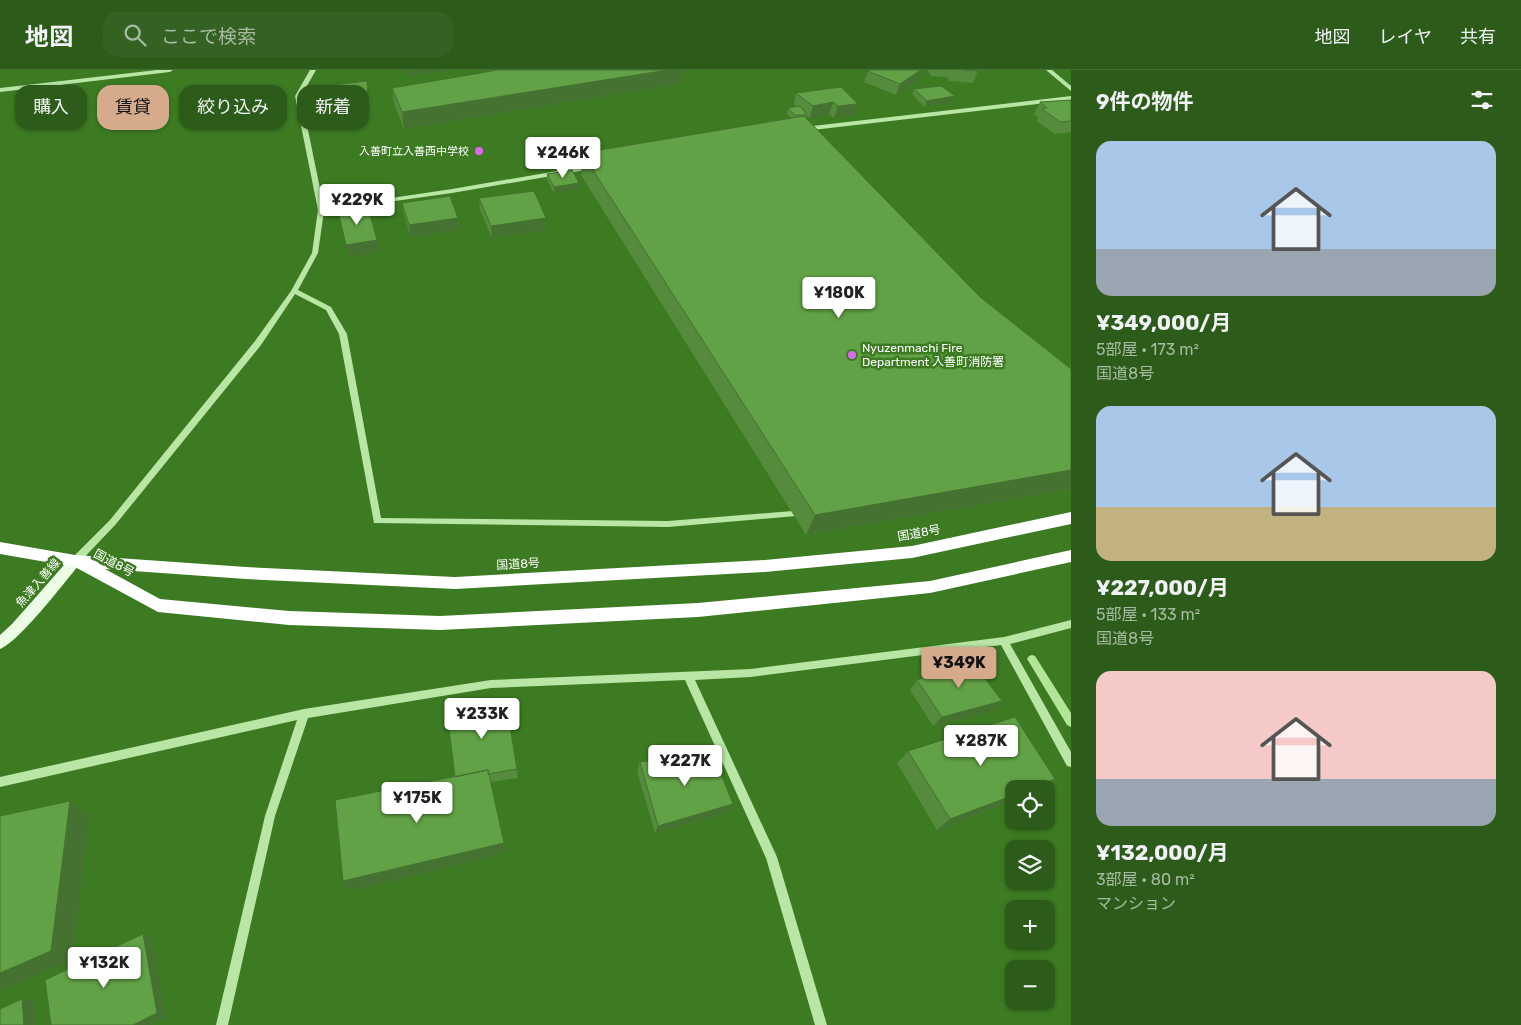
<!DOCTYPE html>
<html lang="ja">
<head>
<meta charset="utf-8">
<style>
	body { margin:0; font-family:Rubik,"Noto Sans JP",sans-serif; background:#356223; color:#f1f3f6; height:100vh; display:flex; flex-direction:column; font-size:19px; white-space:nowrap }
	* { box-sizing:border-box; margin:0 }
	p { font-size:16px; color:#a7baa2 }
	.icon { flex:none; width:28px; height:28px; fill:none; stroke:currentColor; stroke-width:2; stroke-linecap:round; stroke-linejoin:round }
	.map { position:relative; flex:1; overflow:hidden }
	.panel { display:flex; flex-direction:column; background:#2d5c1a; width:450px }
	.panel>* { flex:none }
	.guide { position:absolute; left:15px; top:15px; width:475px; height:45px; display:flex; gap:10px }
	.buttons { position:absolute; left:1005px; top:710px; display:grid; gap:10px }
	.buttons a { display:grid; place-items:center; width:50px; height:50px; border-radius:10px; background:#2d5c1a; box-shadow:0 1px 4px #0004; font-size:25px }
	.price { position:absolute; translate:-50% -42px; padding:0 11px; border-radius:5px; background:#fff; color:#222; font-size:16px; line-height:32px; filter:drop-shadow(0 1px 2px #0008) }
	.price::after { content:''; position:absolute; left:50%; top:30px; width:15px; height:11px; margin-left:-8px; background:inherit; clip-path:polygon(0 0,100% 0,50% 100%) }
	.price.active { background:#d6ab8b; color:#111 }
	ul { padding:0; list-style:none }
	li { display:grid; align-content:center; gap:10px; height:265px; padding:0 25px }
	li span { display:grid; place-items:center; height:155px; border-radius:15px; color:#555 }
	li>.icon { margin-inline-start:auto }
	span .icon { width:90px; height:90px; fill:#fffc; stroke-width:1 }
	li b { font-size:21px }
	h2 { display:flex; justify-content:space-between; align-items:center; height:60px; padding:0 25px; font-size:21px }
	.pill { padding:0 18px; border-radius:15px; background:#2d5c1a; box-shadow:0 1px 4px #0004; font-size:18px; line-height:45px }
	.pill.active { background:#d6ab8b; color:#111 }
	header { display:flex; align-items:center; gap:30px; box-sizing:border-box; height:70px; padding:0 25px; background:#2d5c1a; border-bottom:1px solid #487139 }
	header strong { font-size:24px }
	nav { display:flex; gap:28px; margin-inline-start:auto; font-size:18px }
	.search { width:350px; height:45px; background:#356223; display:flex; align-items:center; gap:12px; box-sizing:border-box; padding:0 18px; border-radius:15px; color:#a7baa2; font-size:19px }
	main { display:flex; flex:1; min-height:0 }
	.map>svg:first-child { display:block }
</style>
</head>
<body>
<header>
<strong>地図</strong>
<div class="search"><svg class="icon" aria-label="search" viewBox="0 0 24 24"><circle cx="10" cy="10" r="6"/><path d="M15 15l6 6"/></svg>ここで検索</div>
<nav><a>地図</a><a>レイヤ</a><a>共有</a></nav>
</header>
<main>
<div class="map">
<svg width="1071" height="955" viewBox="0 0 1071 955">
	<rect width="100%" height="100%" fill="#3c7b22"/>
	<g fill="none" stroke-linecap="round" stroke-linejoin="round">
		<path fill="#b1e699" fill-rule="evenodd" d="M1032,585L1035,586L1071,643V657L1067,655L1029,592L1027,589L1029,586Z"/>
		<path fill="#b9e5a5" fill-rule="evenodd" d="M157,0H173L170,2L0,22V18Z
			M310,0H316L301,26L324,138L452,119L592,95L595,97L592,99L452,123L324,141L318,183L298,220L331,237L347,264L381,448L668,451L793,441L797,444L796,446L668,457L374,453L339,264L326,240L295,224L261,275L116,454L78,494H72L71,491L72,488L110,450L255,271L291,221L312,183L318,140L295,26Z
			M1046,0H1052L1071,16V21Z
			M1071,26V30L804,61L801,59L804,57Z
			M1071,550V558L1010,574L1071,682V697L1067,696L1001,575L751,607L695,610L777,787L827,955H815L766,788L685,610L491,618L308,648L275,746L228,955H216L265,746L297,650L0,717V707L304,639L491,610L751,599L1004,567Z"/>
		<path fill="#ebfde5" fill-rule="evenodd" d="M75,486L79,487L81,491L79,495C64,513 19,572 0,579V565L12,554L71,487Z"/>
		<path fill="#fff" fill-rule="evenodd" d="M1071,442V454L912,488L765,502L455,519L246,509L105,499L160,529L289,541L440,546L698,533L930,511L1071,480V492L930,523L698,547L440,560L289,555L158,542L75,497L0,484V472L75,485L246,497L455,507L765,490L912,476Z"/>
	</g>
	<path fill="#548b3c" d="M928,0H977L978,1L973,13L949,11L947,7L931,6Z
		M868,1L918,11L896,25L864,12Z
		M680,14L404,59L394,34L392,18Z
		M332,15L369,23L370,36L340,40L334,26Z
		M841,17L854,45L834,48L829,44L810,48L807,46L806,48L980,227L1071,299V419L806,465L581,105L582,83L791,48L787,44L788,38L796,37L794,34L796,23Z
		M914,19L953,32L924,37L912,24Z
		M1071,30V62L1054,64L1037,51L1038,47L1034,44L1040,32Z
		M547,104L579,119L554,123L547,110Z
		M479,128L546,160L492,168L480,140Z
		M402,133L458,148L459,160L411,167L404,145Z
		M917,610L993,641L933,656L910,620Z
		M908,681L1055,709L1042,719H1014V730L937,760L897,693Z
		M640,692L729,742L655,763L637,701Z
		M517,699L518,708L490,712L504,773L505,783L350,821L343,811L455,707Z"/>
	<path fill="#457131" d="M410,0H449L410,6Z
		M668,0H682L680,14L404,59L402,42Z
		M922,0L918,11L896,25L900,14Z
		M367,11L370,36L340,40L337,29Z
		M955,26L953,32L924,37L927,31Z
		M833,32L829,44L810,48L813,36Z
		M858,34L854,45L834,48L838,36Z
		M579,113V119L554,123V117Z
		M458,148L459,160L411,167L409,155Z
		M546,148V160L492,168L491,156Z
		M377,170L379,182L348,187L346,175Z
		M1071,400V419L806,465L815,445Z
		M1002,631L993,641L933,656L942,647Z
		M1055,709L1042,719H1030Z
		M1014,725V730L937,760L950,749Z
		M70,731L89,745L73,890L0,921V903Z
		M733,734L729,742L655,763L658,756Z
		M504,773L505,783L350,821L343,811Z
		M143,864L152,869L166,947L150,955H133Z
		M22,929L35,932L36,955H24Z"/>
	<path fill="#62a246" stroke="#457131" d="M498,0H668L402,42L392,18Z
		M869,0H921L900,14L868,1Z
		M962,0H977L978,1Z
		M367,11L368,25L337,29L332,15Z
		M941,16L955,26L927,31L914,19Z
		M841,17L858,34L838,36L833,32L813,36L796,23Z
		M1071,30V51L1060,52L1042,39L1047,38L1040,32Z
		M800,36L807,45H795L788,38Z
		M804,46L980,227L1071,299V400L815,445L582,83Z
		M572,100L579,113L554,117L547,104Z
		M534,121L546,148L491,156L479,128Z
		M450,126L458,148L409,155L402,133Z
		M368,137L377,170L346,175L338,141Z
		M971,590L1002,631L942,647L917,610Z
		M506,632L517,699L488,704V700L455,707L447,642Z
		M1015,647L1055,709L1030,719H1014V725L950,749L908,681Z
		M713,684L733,734L658,756L640,692Z
		M488,700L504,773L343,811L335,730Z
		M70,731L51,881L0,903V746Z
		M143,864L157,943L133,955H51L45,910Z
		M22,929L24,955H0V939Z"/>
	<g fill="#dd68f0" stroke="#3c7b22" stroke-width="2">
		<circle cx="479" cy="81" r="5"/>
		<circle cx="852" cy="285" r="5"/>
	</g>
	<g text-anchor="middle" dominant-baseline="central" stroke-width="5" stroke-linejoin="round" paint-order="stroke">
		<g font-size="11" fill="#fff" stroke="#3c7b22" text-anchor="end">
			<text x="469" y="81">入善町立入善西中学校</text>
		</g>
		<g font-size="12" fill="#fff" stroke="#3c7b22" text-anchor="start">
			<text x="862" y="278">Nyuzenmachi Fire<tspan x="862" dy="14">Department 入善町消防署</tspan></text>
		</g>
		<g font-size="12" fill="#fff" stroke="#3c7b22">
			<text transform="translate(919 463) rotate(-10)">国道8号</text>
			<text transform="translate(114 493) rotate(28)">国道8号</text>
			<text transform="translate(518 494) rotate(-3)">国道8号</text>
			<text transform="translate(38 513) rotate(-49)">魚津入善線</text>
		</g>
	</g>
</svg>
<div class="buttons">
<a><svg class="icon" aria-label="locate" viewBox="0 0 24 24"><circle cx="12" cy="12" r="6"/><path d="M12 2v4M12 18v4M2 12h4M18 12h4"/></svg></a>
<a><svg class="icon" aria-label="layers" viewBox="0 0 24 24"><path d="M12 4l9 5-9 5-9-5zM3 14l9 5 9-5"/></svg></a>
<a>+</a>
<a>−</a>
</div>
<b class="price" style="left:563px;top:109px">¥246K</b>
<b class="price" style="left:357px;top:156px">¥229K</b>
<b class="price" style="left:839px;top:249px">¥180K</b>
<b class="price active" style="left:959px;top:619px">¥349K</b>
<b class="price" style="left:482px;top:670px">¥233K</b>
<b class="price" style="left:981px;top:697px">¥287K</b>
<b class="price" style="left:685px;top:717px">¥227K</b>
<b class="price" style="left:417px;top:754px">¥175K</b>
<b class="price" style="left:104px;top:919px">¥132K</b>
<div class="guide">
<a class="pill">購入</a>
<a class="pill active">賃貸</a>
<a class="pill">絞り込み</a>
<a class="pill">新着</a>
</div>
</div>
<section class="panel">
<h2>9件の物件<svg class="icon" aria-label="filters" viewBox="0 0 24 24"><path d="M4 7h16M4 17h16"/><circle cx="9" cy="7" r="2"/><circle cx="15" cy="17" r="2"/></svg></h2>
<ul>
<li><span style="background:linear-gradient(#a9c7e8 70%,#9aa5b1 0)"><svg class="icon" aria-label="home" viewBox="0 0 24 24"><path d="M3 11l9-7 9 7M6 9v11h12V9"/></svg></span><div><b>¥349,000/月</b><p>5部屋 · 173 m²</p><p>国道8号</p></div></li>
<li><span style="background:linear-gradient(#a9c7e8 65%,#c2b280 0)"><svg class="icon" aria-label="home" viewBox="0 0 24 24"><path d="M3 11l9-7 9 7M6 9v11h12V9"/></svg></span><div><b>¥227,000/月</b><p>5部屋 · 133 m²</p><p>国道8号</p></div></li>
<li><span style="background:linear-gradient(#f6c9c9 70%,#9aa5b1 0)"><svg class="icon" aria-label="home" viewBox="0 0 24 24"><path d="M3 11l9-7 9 7M6 9v11h12V9"/></svg></span><div><b>¥132,000/月</b><p>3部屋 · 80 m²</p><p>マンション</p></div></li>
</ul>
</section>
</main>
</body>
</html>
